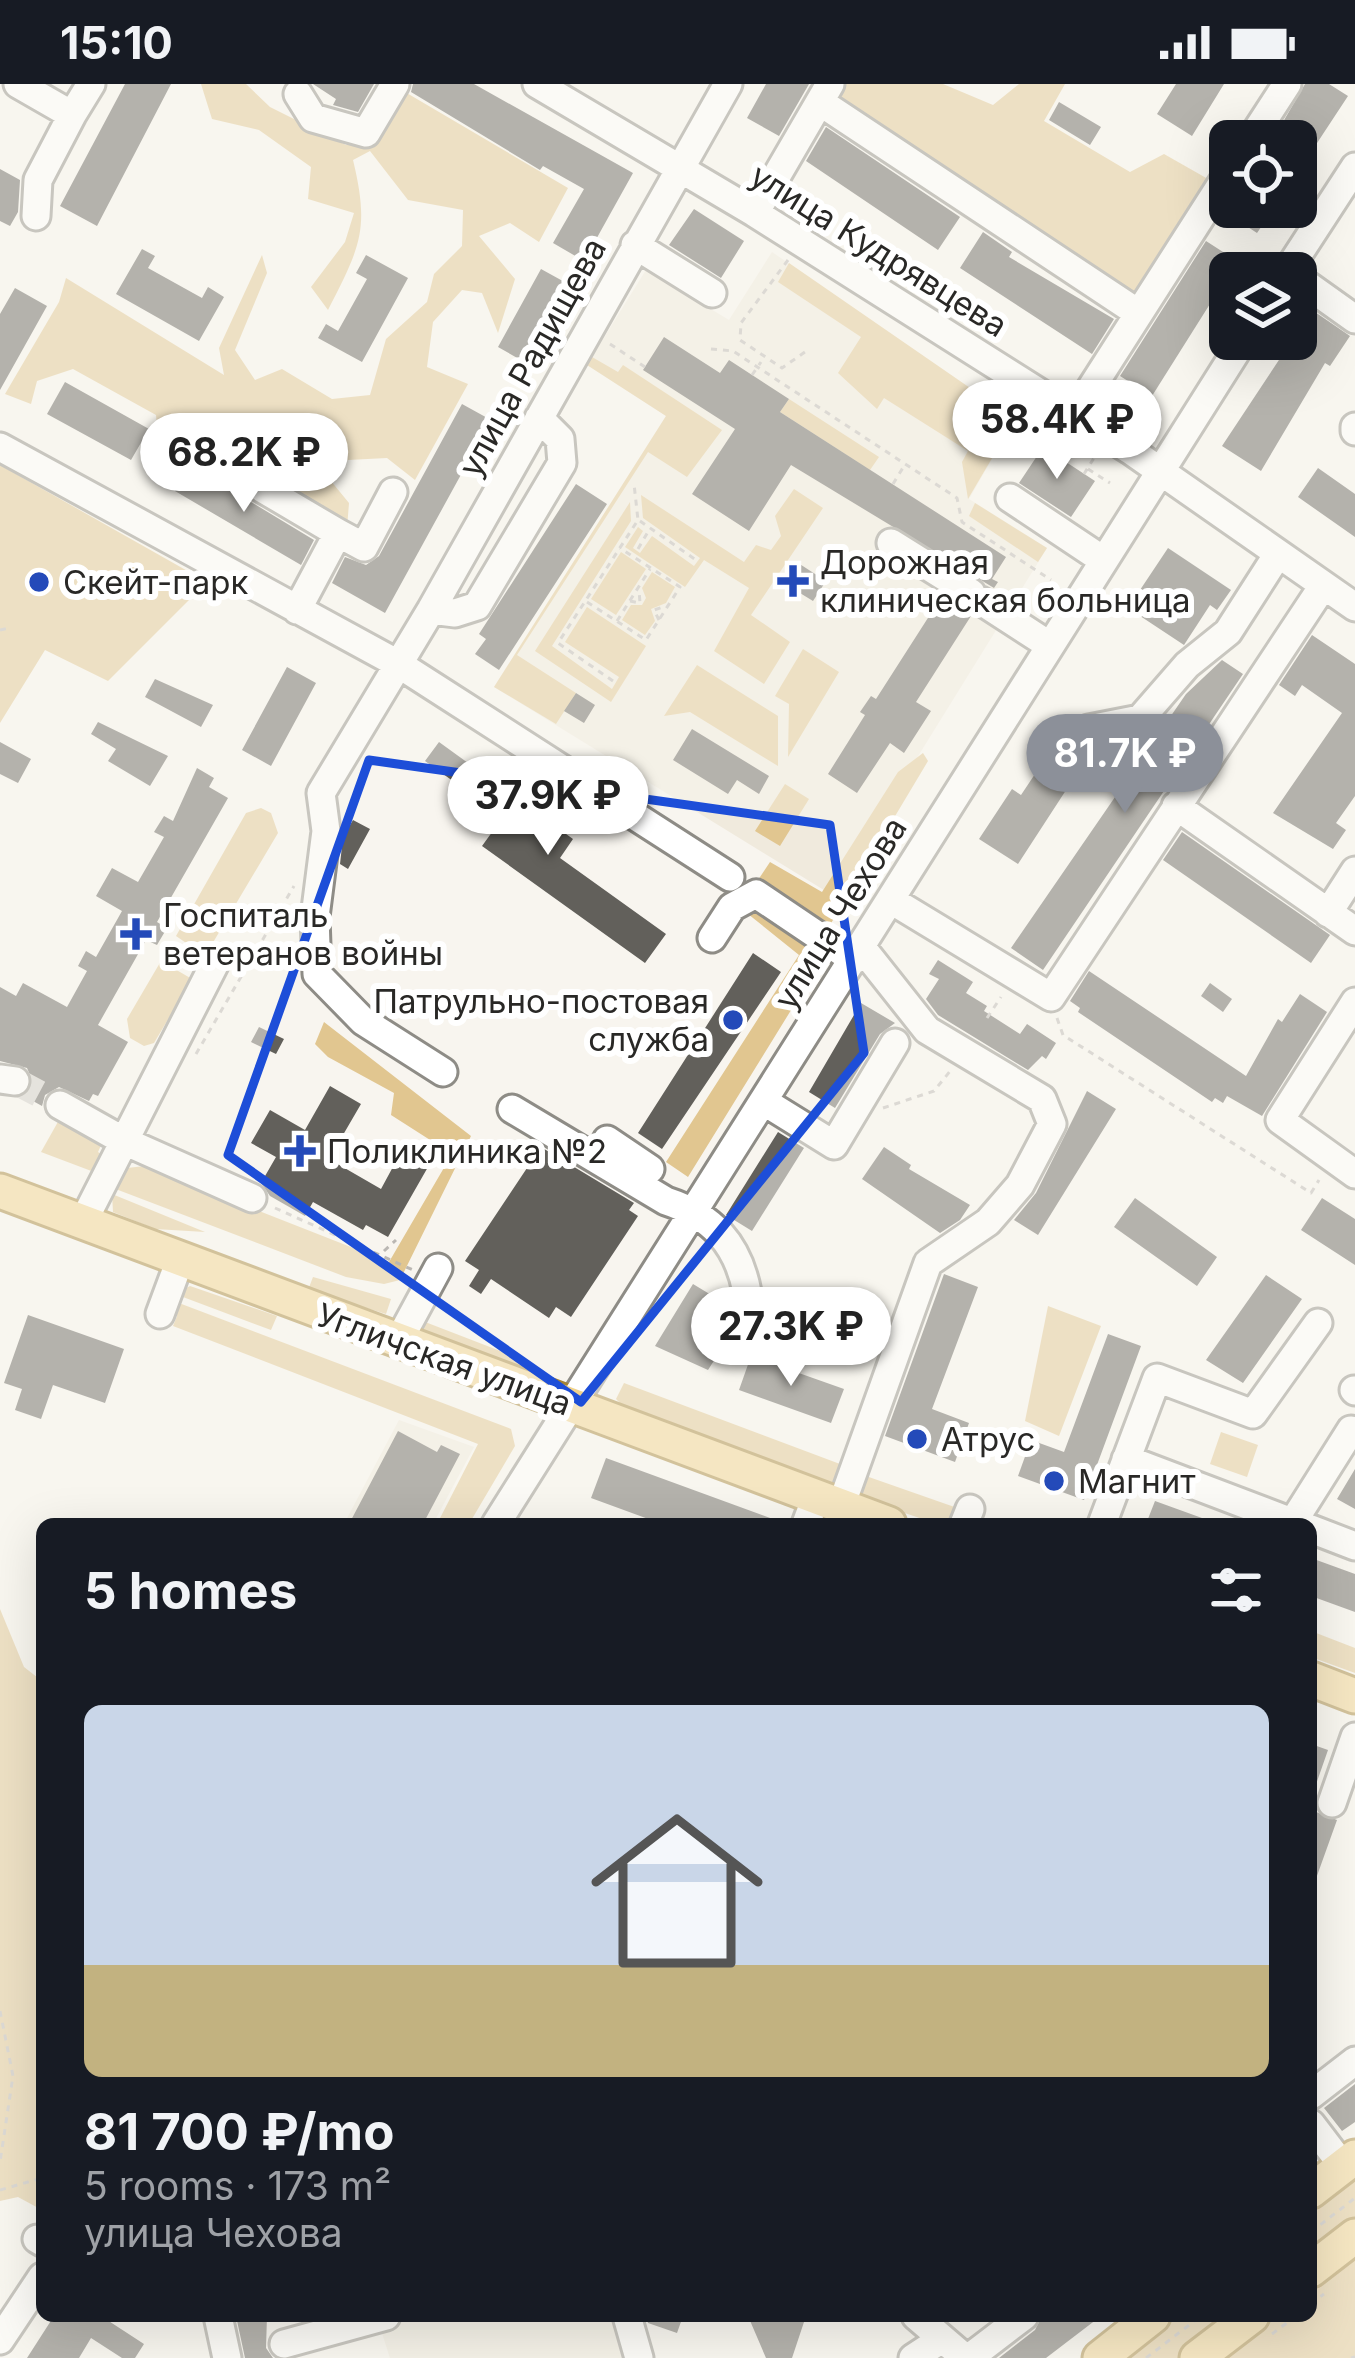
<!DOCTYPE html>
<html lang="en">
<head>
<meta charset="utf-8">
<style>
	body { margin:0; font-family:Inter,sans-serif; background:#20242c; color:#f1f3f6; height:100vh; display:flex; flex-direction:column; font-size:45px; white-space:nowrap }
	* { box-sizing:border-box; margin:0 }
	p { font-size:39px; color:#9ea1a6 }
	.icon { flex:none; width:66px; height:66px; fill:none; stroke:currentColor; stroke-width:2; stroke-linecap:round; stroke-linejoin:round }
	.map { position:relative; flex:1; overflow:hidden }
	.details { position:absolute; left:36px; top:1434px; width:1281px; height:804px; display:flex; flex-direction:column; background:#171b24; border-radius:18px; box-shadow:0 12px 48px #0002 }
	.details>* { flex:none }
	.controls { position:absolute; left:1209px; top:36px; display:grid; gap:24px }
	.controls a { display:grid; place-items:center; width:108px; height:108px; border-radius:18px; background:#171b24; box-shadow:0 12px 48px #0002; font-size:60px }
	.price { position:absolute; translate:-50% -102px; padding:0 27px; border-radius:42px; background:#fff; color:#222; font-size:39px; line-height:78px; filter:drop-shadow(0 3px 6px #0008) }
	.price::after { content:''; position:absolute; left:50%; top:72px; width:36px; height:27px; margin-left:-18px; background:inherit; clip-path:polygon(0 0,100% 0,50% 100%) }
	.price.on { background:#8c9099; color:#fff }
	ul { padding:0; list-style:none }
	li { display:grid; align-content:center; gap:24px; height:636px; padding:0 48px }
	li+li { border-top:3px solid #363941 }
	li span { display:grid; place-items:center; height:372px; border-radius:18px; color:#555 }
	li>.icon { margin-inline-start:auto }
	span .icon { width:216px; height:216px; fill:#fffc; stroke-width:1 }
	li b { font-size:51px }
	h2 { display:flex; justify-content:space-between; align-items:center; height:144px; padding:0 48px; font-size:51px }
	.status { display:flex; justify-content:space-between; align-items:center; height:84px; padding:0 60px; background:#171b24; direction:ltr }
	.status svg { height:33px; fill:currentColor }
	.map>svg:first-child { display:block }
</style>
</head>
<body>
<div class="status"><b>15:10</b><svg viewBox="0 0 49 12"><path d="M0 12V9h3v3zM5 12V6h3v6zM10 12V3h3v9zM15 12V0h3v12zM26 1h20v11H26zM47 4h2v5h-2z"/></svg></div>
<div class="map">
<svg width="1355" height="2274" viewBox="0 0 1355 2274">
	<rect width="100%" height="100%" fill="#f8f5ef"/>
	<path fill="#f0eadd" d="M772,168L1015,335L969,415L1047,464L832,811L494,603L666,332L587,281L646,186L729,236Z
		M399,1336L474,1363L433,1440H344Z
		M419,2232H616L629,2274H390L380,2243Z"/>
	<path fill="#e1c690" d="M201,0H246L270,23L346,61L373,48L405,8L568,104L539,158L510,139L479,152L515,195L498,249L482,209L462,206L433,238L427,283L468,300L415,396L387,374L348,376L326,391L349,419L347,444L202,359L180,376L158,356L156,331L73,285L37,297L31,320L5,310L59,218L66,194L224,291L219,264L262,171L267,189L235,266L255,296L282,285L332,315L370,311L386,255L427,218L434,190L462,162L463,126L408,116L370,67L353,76C370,146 360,163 328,226L311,203L345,158L354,129L308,115L311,83L259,46L212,35Z
		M843,0H943L993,21L1019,0H1065L1044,37L1130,88L1164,70L1215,99L1139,219L834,17Z
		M789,179L1015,335L968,415L962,378L968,367L884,314L877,325L838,289L861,253L778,198Z
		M592,273L618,288L623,281L722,346L687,393L648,368L517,571L576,609L556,640L494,603L666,332L587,281Z
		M789,315L879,373L870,386L780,328Z
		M0,381L207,498L108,597L45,566L0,639Z
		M794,405L823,424L751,531L790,558L764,600L714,567L749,504L704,476L685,503L625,463L638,443L643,447L633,464L640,469L652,452L694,482L700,474L643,434L641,411L744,478L756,461L771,466L781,452L775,432Z
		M630,418L631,437L552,562L612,605L619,593L565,558L587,523L646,562L611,618L535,567Z
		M975,419L1047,464L1038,478L969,432Z
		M621,468L646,485L616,531L591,515Z
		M652,488L675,503L666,519L651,525L655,537L645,551L622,536L631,521H642L646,514L642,504Z
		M803,565L839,588L788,673L789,620L775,612Z
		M697,581L778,632V682L690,628L664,632Z
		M923,669L928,677L830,841L758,796L770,778L822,808L898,688Z
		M785,700L809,715L780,762L755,747Z
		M261,724L271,729L278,749L205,872L176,852L246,729Z
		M767,823L815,853L822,876L688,1093L666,1078L799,871L748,830Z
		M161,877L192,895L154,959L144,962L130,954L127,935Z
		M324,938L471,1052L400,1196L384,1200L346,1193L113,1104L118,1085L145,1082L389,1178L452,1070L391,1031L394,1009L328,973L315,960Z
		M59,1036L103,1057L98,1068L105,1073L94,1088L41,1068Z
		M112,1110L205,1148L155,1145L113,1128Z
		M313,1193L391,1215L386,1230L308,1206Z
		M190,1202L277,1232L271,1246L175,1210Z
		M171,1216L511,1345L515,1362L469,1440H437L478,1360L173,1242L177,1232L167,1227Z
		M1048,1222L1101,1242L1059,1352L1025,1337Z
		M420,1236L529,1278L524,1287L425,1249L416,1240Z
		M624,1299L840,1380L832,1403L625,1324L616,1315Z
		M1221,1348L1258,1361L1247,1393L1210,1380Z
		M866,1392L963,1426L954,1440H937L858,1413Z
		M0,1525L24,1583L42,1597V2126L18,2113L0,2117Z
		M1311,1547L1355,1564V1589L1311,1573Z
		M1355,2090V2137L1311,2171V2124Z
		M1355,2167V2274H1217L1271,2232H1311V2201Z
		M1171,2232H1232L1178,2274H1117Z"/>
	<path fill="#62605b" d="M125,0H171L97,142L60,122Z
		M313,0H374L358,28L333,21L336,15Z
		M413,0H474L633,89L584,177L553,159L584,105L543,82L540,86L411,8Z
		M766,0H809L779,52L747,34Z
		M1176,0H1224L1192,52L1157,30Z
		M1305,0H1329L1348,12L1296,91V57H1272Z
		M1059,18L1101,43L1090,61L1049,36Z
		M826,43L960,133L938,166L806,77Z
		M0,85L20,96L18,128L10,142L0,137Z
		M1228,123H1275L1257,149L1225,128Z
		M694,125L744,157L721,194L669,161Z
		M983,148L1012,168L1009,173L1114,235L1092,270L960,184Z
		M1206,157L1237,177L1152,312L1120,292Z
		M142,165L155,172L148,184L202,214L208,203L224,213L199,257L116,210Z
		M366,171L408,194L362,278L318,254L326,240L338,247L367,195L356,189Z
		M541,185L570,201L526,279L498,263Z
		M15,204L47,222L0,306V230Z
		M1312,226L1350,252L1330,282L1325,279L1261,387L1222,362Z
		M664,253L720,289L729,276L789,315L780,328L1006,473L992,495L998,498L994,504L791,381L749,447L692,410L735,345L643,286Z
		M65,298L149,345L131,376L47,330Z
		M462,320L491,336L385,529L332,499L345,473L366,481L379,472Z
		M1043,363L1095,397L1071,433L1019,399Z
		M190,381L314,456L301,481L175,407Z
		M1318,384L1355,410V453L1298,413Z
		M576,400L607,420L499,586L475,570L486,555L479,550Z
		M1168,464L1231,506L1217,526L1210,521L1184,561L1128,524Z
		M795,477L826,497L813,517L782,498Z
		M942,512L971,532L916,618L931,627L904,669L890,659L857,709L828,690L865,631L860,628L871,612L876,615Z
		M1312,551L1355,580V712L1336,739L1346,746L1333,765L1273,729L1342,629L1302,601L1295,612L1279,601Z
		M1222,576L1243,590L1043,886L1011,864L1186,610Z
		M287,583L316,599L271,682L242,666Z
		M155,595L213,621L201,643L145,613Z
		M576,609L595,621L584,639L564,627Z
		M98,638L168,672L150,702L108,677L116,665L91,650Z
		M692,645L769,692L759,710L737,696L728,710L673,676Z
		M0,658L31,675L18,699L0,690Z
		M439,658L573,755L560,774L666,850L645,879L482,762L503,733L425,677Z
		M1041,681L1070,700L1018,780L979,755L1012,705L1021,711Z
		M197,684L214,694L209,703L228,714L157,838L167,844L157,861L146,856L98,941L128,958L98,1012L93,1010L89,1017L59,1003L45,1011L42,1022L24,1012L33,998L27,984L0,977V903L16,912L23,899L67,923L87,887L78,882L86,867L96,873L122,827L96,812L112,784L138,798L164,753L154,748L164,732L173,737Z
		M353,736L370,745L348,785L340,780L343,753Z
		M1182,748L1330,851L1311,879L1163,776Z
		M753,869L781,888L662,1065L638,1049Z
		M938,876L973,898L966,909L987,922L984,927L1020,950L1027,940L1056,959L1046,975L1042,972L1028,986L938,931L926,915L939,895L929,890Z
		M1089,887L1246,992L1278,935L1282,938L1300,910L1327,928L1262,1032L1227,1012L1223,1019L1215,1014L1212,1018L1078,928L1080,924L1070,917Z
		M1210,899L1232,915L1223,928L1201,912Z
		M861,919L895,939L880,950L835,1024L809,1008Z
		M259,943L284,955L276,970L251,958Z
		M330,1002L361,1020L329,1075L381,1105L401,1068L428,1083L388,1153L366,1141L363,1146L313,1118L305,1132L270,1112L261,1099L276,1073L251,1059L270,1026L305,1046Z
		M1087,1007L1116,1025L1038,1151L1014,1136L1036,1109Z
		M778,1048L804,1064L752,1147L726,1131Z
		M541,1063L634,1119L629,1126L638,1132L571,1233L556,1223L549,1234L491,1195L481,1210L469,1202L479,1186L465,1177Z
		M884,1063L911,1081L909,1085L970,1121L960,1136L940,1149L862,1095Z
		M1135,1114L1217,1173L1197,1202L1114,1143Z
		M1322,1114L1355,1135V1181L1301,1146Z
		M944,1190L978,1203L932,1325L969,1339L955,1378L885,1352Z
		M1266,1191L1302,1215L1243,1299L1206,1276Z
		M693,1200L736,1226L729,1253L708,1286L655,1262Z
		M837,1222L856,1226L851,1245L832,1241Z
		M28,1231L124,1265L105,1319L53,1301L41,1335L15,1326L22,1305L4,1299Z
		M1108,1250L1141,1262L1084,1416L1018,1392L1031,1356L1064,1368Z
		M751,1272L844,1305L831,1339L739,1306Z
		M398,1347L437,1368L441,1361L460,1370L423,1440H349Z
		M606,1374L781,1438V1440H662L591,1414Z
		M1355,1385V1425L1337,1415Z
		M1155,1417L1213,1438V1440H1146Z
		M1311,1474L1355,1490V1528L1311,1512Z
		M1311,1660L1328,1666L1313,1709L1311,1708Z
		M1311,1726L1337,1736L1313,1803H1311Z
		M1355,2000V2038L1342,2047L1324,2024Z
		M54,2232H101L144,2260L135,2274H122L91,2254L79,2274H27Z
		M236,2232H267L266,2264L273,2274H245Z
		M646,2232H683L677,2249L648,2239Z
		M748,2232H806L792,2274H766Z
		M1042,2232H1101L1046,2274H999L1035,2246Z"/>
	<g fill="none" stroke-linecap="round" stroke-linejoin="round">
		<path stroke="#cfccc7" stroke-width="27" stroke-dasharray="27 14" stroke-linecap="butt" d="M15,997L60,1021"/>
		<g stroke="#8e8c86" stroke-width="33">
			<path id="minor" d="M18,0L72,31L91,0
				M537,0L755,129L1130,366L1355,523
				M298,10L313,34L366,49L395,0
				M820,18L1138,229
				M1250,57L1287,0
				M755,129L830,0
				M36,132L38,96L72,31
				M635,161L712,209
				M1286,189L1355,83
				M1296,193L1355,235
				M1074,331L1230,87
				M1355,343V347
				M0,363L400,581L730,793
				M204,370L338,449
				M1010,414L1103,476
				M891,459L971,509
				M981,517L1049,561
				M297,526L338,449L364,463L393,408
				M431,526L455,529L477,522L562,379L560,355L539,334
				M1074,664L1089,645L1140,635L1187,581L1228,548L1278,470
				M1176,722L1355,847
				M891,816L1051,913L1323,502
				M1328,829L1355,787
				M712,854L732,823L756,810L854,876
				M1355,918L1280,1036L1355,1090
				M443,988L363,937L317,890L315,833L326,747L321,709L431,526L728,0
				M0,995L15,997
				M763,1017L834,1061L895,959
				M60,1021L124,1057L252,1114
				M512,1025L666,1117C712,1132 738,1160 747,1208
				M607,1056L650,1085
				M83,1138L216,877
				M160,1230L180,1176
				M398,1258L438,1184
				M1354,1306L1355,1307
				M1126,1375L1297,1440
				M841,1422L928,1179L988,1138L1020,1101L1052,1040L1042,1015L927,946L862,864
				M1293,1438L1351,1346
				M496,1440L1244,255
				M806,1440L816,1413
				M964,1440L970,1425
				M1102,1440L1157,1294L1253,1330L1318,1239
				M1311,1445L1355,1462
				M1332,1719L1355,1653
				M1311,2011L1355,1977
				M1311,2040L1343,2082
				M37,2155L42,2158
				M218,2232L227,2274
				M627,2232L639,2274
				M916,2232L965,2274
				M0,2256L42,2193
				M284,2260L386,2232
				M913,2274L942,2255
				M969,2274L1024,2232"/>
		</g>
		<g stroke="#a58436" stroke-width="39">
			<path id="major" d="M0,1107L889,1440
				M1311,1595L1355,1612
				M1311,2107L1355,2073
				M1311,2186L1355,2152
				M1100,2274L1153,2232
				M1197,2274L1252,2232"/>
		</g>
		<path stroke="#bab7b3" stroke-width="3" stroke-dasharray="6 6" stroke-linecap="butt" d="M788,176L741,239L740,256L782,284L805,268
			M610,260L645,283
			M711,265L733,267L957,414L962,438L1051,496
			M752,291L761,278
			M1088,385L1110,399
			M1084,390L1094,374
			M893,400L904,382
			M640,437L696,476
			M638,465L649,446
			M630,517L640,519L639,506
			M587,518L646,556L680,503L620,464
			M659,536L654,526L666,522
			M617,537L650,485
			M0,546L9,544
			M613,597L558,559L638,436L634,400
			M987,934L1001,913
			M1057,934L1063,951L1311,1109L1319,1096
			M196,970L294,802
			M883,1024L934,1007L951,986
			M275,1124L413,1186
			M384,1167L396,1156
			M0,1927L13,1992L0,2078
			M0,2106L42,2094
			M1311,2148L1355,2114
			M1311,2220L1324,2210
			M1272,2250L1296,2232
			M1146,2274L1201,2232
			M1351,2274L1355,2273"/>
		<use href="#minor" stroke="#fff" stroke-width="27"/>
		<use href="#major" stroke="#f1d38c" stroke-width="33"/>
	</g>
	<path d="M0 0H1355V2274H0ZM369,676L830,741L864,969L581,1318L228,1071Z" fill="#f8f5ef" fill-opacity=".55" fill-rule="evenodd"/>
	<path fill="none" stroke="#1d4ed8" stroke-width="9" stroke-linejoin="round" d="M369,676L830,741L864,969L581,1318L228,1071Z"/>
	<g fill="#244ab9" stroke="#fff" stroke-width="4.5">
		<path d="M787 479h12v12h12v12h-12v12h-12v-12h-12v-12h12z"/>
		<circle cx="39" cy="498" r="12"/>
		<path d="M130 832h12v12h12v12h-12v12h-12v-12h-12v-12h12z"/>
		<circle cx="733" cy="936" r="12"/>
		<path d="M294 1049h12v12h12v12h-12v12h-12v-12h-12v-12h12z"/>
		<circle cx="917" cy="1355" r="12"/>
		<circle cx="1054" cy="1397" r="12"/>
	</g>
	<g text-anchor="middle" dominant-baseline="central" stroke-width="12" stroke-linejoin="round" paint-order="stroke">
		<g font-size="33" fill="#292826" stroke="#fff">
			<text transform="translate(879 166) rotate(32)">улица Кудрявцева</text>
			<text transform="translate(532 273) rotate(-61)">улица Радищева</text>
			<text transform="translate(840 829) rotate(-58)">улица Чехова</text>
			<text transform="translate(444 1275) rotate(20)">Угличская улица</text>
		</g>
		<g font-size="33" fill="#292826" stroke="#fff" text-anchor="start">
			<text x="820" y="478">Дорожная<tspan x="820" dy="38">клиническая больница</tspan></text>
			<text x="63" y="498">Скейт-парк</text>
			<text x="163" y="831">Госпиталь<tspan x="163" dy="38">ветеранов войны</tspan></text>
			<text x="709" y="917" text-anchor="end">Патрульно-постовая<tspan x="709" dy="38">служба</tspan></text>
			<text x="327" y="1067">Поликлиника №2</text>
			<text x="941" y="1355">Атрус</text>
			<text x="1078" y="1397">Магнит</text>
		</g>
	</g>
</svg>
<div class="controls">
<a><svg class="icon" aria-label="locate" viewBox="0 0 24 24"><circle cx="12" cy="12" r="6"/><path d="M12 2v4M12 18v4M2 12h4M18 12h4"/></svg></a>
<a><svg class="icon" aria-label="layers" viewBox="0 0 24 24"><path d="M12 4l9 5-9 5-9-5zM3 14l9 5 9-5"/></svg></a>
</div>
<b class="price" style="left:1057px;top:398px">58.4K ₽</b>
<b class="price" style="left:244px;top:431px">68.2K ₽</b>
<b class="price on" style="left:1125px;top:732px">81.7K ₽</b>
<b class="price" style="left:548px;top:774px">37.9K ₽</b>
<b class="price" style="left:791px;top:1305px">27.3K ₽</b>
<section class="details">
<h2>5 homes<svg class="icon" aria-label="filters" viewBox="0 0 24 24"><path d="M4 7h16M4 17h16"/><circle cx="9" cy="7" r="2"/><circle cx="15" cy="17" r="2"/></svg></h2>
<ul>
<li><span style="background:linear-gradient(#c9d6e8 70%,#c2b280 0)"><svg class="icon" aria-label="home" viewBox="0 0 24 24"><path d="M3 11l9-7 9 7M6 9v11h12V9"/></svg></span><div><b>81 700 ₽/mo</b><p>5 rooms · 173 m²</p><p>улица Чехова</p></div></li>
</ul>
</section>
</div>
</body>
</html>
